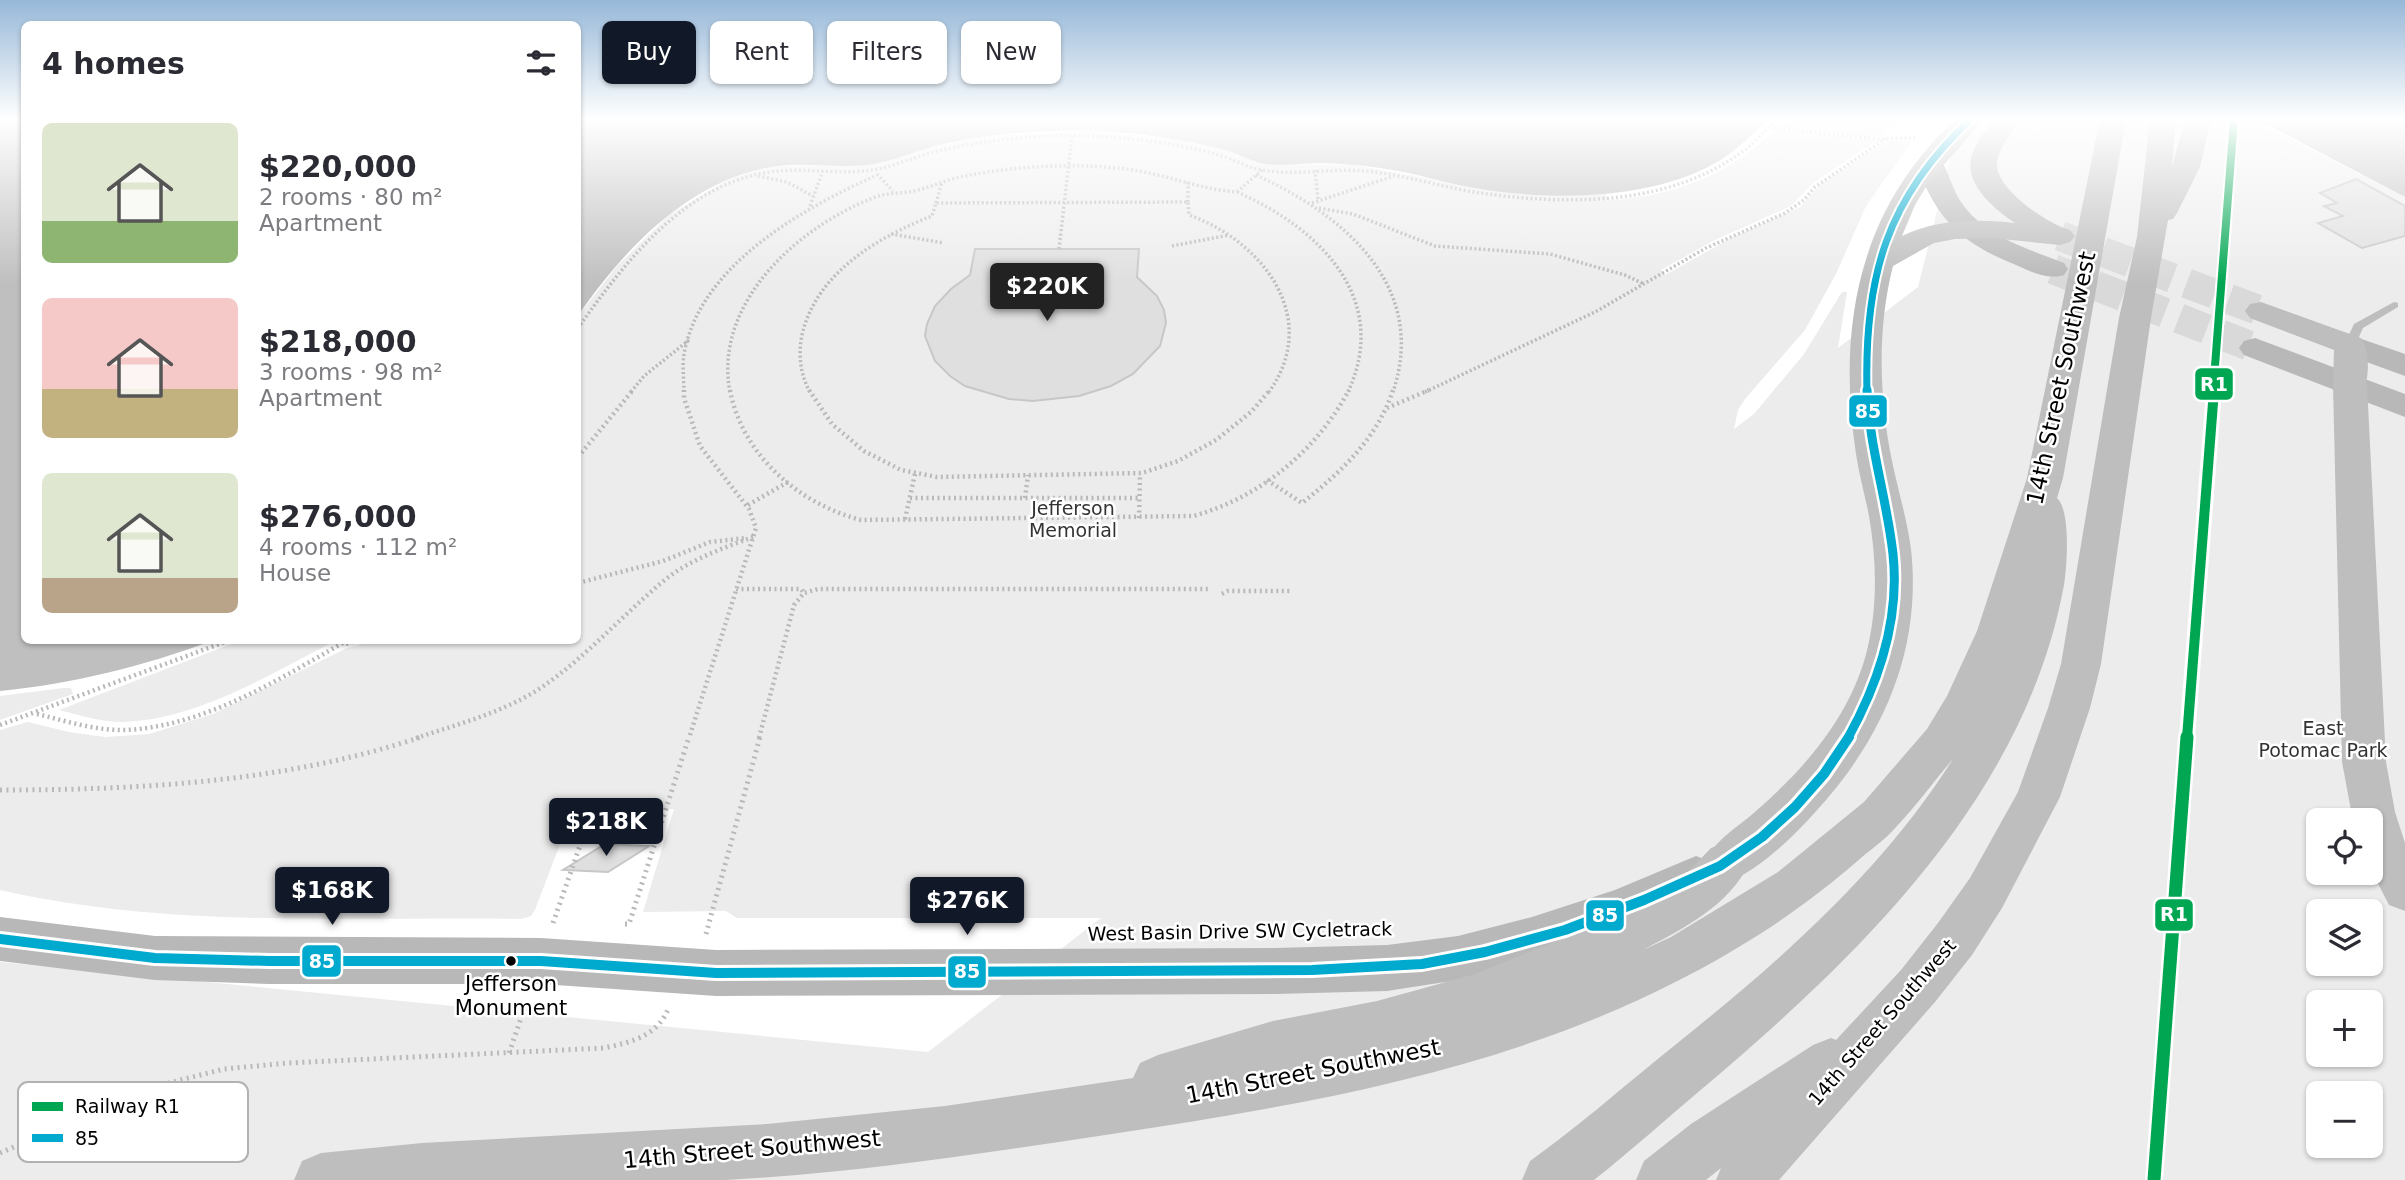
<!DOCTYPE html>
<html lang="en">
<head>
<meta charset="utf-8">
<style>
	body { margin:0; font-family:"DejaVu Sans",sans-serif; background:#f2f2f3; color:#2b2b33; height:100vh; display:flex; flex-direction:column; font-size:26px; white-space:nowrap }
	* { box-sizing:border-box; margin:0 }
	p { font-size:23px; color:#7c7c81 }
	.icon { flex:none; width:38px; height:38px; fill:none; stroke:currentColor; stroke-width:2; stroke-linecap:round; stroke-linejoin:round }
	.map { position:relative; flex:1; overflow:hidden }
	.drawer { position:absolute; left:21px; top:21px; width:560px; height:623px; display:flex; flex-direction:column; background:#fff; border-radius:10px; box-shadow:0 2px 5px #0004 }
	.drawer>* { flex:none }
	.hud { position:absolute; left:602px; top:21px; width:665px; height:63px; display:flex; gap:14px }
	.buttons { position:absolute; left:2306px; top:808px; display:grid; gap:14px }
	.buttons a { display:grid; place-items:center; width:77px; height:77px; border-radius:10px; background:#fff; box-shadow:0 2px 5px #0004; font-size:35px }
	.price { position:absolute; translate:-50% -60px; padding:0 16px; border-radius:7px; background:#111827; color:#fff; font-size:23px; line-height:46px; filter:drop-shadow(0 2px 4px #0008) }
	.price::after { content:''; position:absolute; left:50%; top:42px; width:21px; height:16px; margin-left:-10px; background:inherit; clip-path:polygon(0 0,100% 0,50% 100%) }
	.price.active { background:#222; color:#fff }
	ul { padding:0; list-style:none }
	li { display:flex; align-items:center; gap:21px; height:175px; padding:0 21px }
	li span { display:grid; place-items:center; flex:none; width:196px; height:140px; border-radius:10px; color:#555 }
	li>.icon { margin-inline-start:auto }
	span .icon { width:84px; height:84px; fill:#fffc; stroke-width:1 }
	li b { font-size:30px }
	h2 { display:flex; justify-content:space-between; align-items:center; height:84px; padding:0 21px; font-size:30px }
	.pill { padding:0 24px; border-radius:10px; background:#fff; box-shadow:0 2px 5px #0004; font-size:24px; line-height:63px }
	.pill.active { background:#111827; color:#fff }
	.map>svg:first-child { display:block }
</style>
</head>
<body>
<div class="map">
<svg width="2405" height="1180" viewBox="0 0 2405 1180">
	<rect width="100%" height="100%" fill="#fff"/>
	<path fill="#ececec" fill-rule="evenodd" d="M1788,119H1906L1881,137L1778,127Z
		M1960,119H2252L2405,197V1180H0V962L928,1052L1101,918H737L726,911L643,912L674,809H587L571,815L535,910L531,916L521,919C347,916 171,929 0,890V730L28,722L69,732L105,737L149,734L213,714L347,648L374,641L578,640V316L617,266L669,215L725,181L752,171L780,166L874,164L928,148L989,136L1091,131L1174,139L1229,151L1264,164L1355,165L1509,193L1558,196L1604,193L1610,200C1674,196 1730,175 1775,129L1878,140L1813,183L1791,206L1715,240L1661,270L1665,275L1731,238L1800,207L1820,185L1886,141H1912L1866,206L1836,274L1805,330L1745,399L1738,410L1734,429L1754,414L1804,354L1842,292H1847L1838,348L1918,287ZM2319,821H2371V873H2319ZM2319,912H2371V964H2319ZM2319,1003H2371V1055H2319ZM2319,1094H2371V1146H2319Z
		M239,641H335C270,674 197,720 122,722C101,722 79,715 59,710Z
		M63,688H71L73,694L0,720V696Z"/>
	<path fill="#bfbfbf" d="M0,119H24V640L212,641C143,666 73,684 0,691Z
		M578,119H1769C1755,132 1741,146 1725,157C1662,199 1560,201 1487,190C1451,185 1416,173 1380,168C1361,165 1341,164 1323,163C1304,163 1284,166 1265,164C1253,162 1241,155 1229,151C1192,141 1153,135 1115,132C1059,128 1002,132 948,143C923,148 899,159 874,164C844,169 809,162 778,166C693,177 624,248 578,316Z
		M2252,119H2405V197L2262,122Z"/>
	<path fill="#dfdfdf" stroke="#c7c7c7" stroke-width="2" d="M2356,179L2405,206V236L2362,248L2318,223L2343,216L2324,206L2337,203L2320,193Z
		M975,249H1139L1137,277L1157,296L1164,310L1166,323L1160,346L1133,374L1111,386L1079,396L1033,401L1009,399L965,386L950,376L935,361L925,336L927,324L935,306L951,289L970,275Z
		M605,844L649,846L608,872L563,870Z"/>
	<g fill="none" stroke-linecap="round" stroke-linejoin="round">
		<path stroke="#d9d9d9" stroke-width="30" stroke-dasharray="30 15" stroke-linecap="butt" d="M2053,269L2255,348"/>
		<path stroke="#d9d9d9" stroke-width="30" stroke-dasharray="30 15" stroke-linecap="butt" d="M2060,236L2261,311"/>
		<path stroke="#b9b9b9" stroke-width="3.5" stroke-dasharray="2 2.5" stroke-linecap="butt" d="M1770,127L1879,139L1915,138
			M1315,170L1318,200
			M877,174L893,191
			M1256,175C1342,214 1429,285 1393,392
			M758,176L787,182L813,196
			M1188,182V202
			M1237,192C1317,227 1392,297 1348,392
			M1237,192L1262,170
			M936,203L942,182
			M1312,203L1394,176
			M810,206L823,170
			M1319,208L1353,214L1435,246L1550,254L1625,275L1644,284
			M891,234L944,243
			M1172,246L1229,235
			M1059,249L1072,136
			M578,328C625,262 684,185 769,172C803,167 839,175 873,170C896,166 919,155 942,150C995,138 1055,133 1110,137C1147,140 1184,145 1219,155C1233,159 1248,168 1262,170C1296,176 1332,168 1366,171C1407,175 1447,189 1488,194C1571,205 1667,205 1739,154C1753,145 1765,131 1777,119
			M631,392L644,376L689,340
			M684,392C684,380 682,366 684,354C700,265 802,209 877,175
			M730,392C713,303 798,227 873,198C887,192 900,194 914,191C931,187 948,179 965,176C1005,168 1046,165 1086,166C1105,167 1125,168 1144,172C1175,178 1205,190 1237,192
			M810,392C800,374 798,354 802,335C816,273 878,237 932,216L936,203L1188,202L1189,215C1262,241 1322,317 1269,392
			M1425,392L1595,312L1706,248L1785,213L1804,200L1815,187L1885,139"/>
		<path stroke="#b9b9b9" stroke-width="4.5" stroke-dasharray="2 3.5" stroke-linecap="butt" d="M684,390V398L700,446L749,509L756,528L689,738
			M730,390C742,455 799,504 861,520L1193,516C1260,498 1317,450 1349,390
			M809,390L832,424L864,451L901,470L937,477L1142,473L1178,461L1216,440L1251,412L1270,390
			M1387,408L1429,390
			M578,457L633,390
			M1267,480L1302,503C1341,472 1377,439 1393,390
			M910,498H1139
			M1025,498L1028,475
			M748,505L788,482
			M1139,518L1140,474
			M905,519L915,474
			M578,583L663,561L710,542L746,538
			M736,589H801L804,593
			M1222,594L1228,591H1291
			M346,644L359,640
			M37,714C66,721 96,731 126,730C206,726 281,678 348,640
			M0,725L230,640
			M416,738C456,725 500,713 536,691C584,660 622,615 666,579C691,559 724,548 753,537
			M759,738L794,605L804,593L818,589H1209"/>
		<path stroke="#b9b9b9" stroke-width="5" stroke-dasharray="2 4.5" stroke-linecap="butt" d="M0,790C141,790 286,782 421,737
			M553,923L583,837L655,838
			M625,924H629L689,737
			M706,934L760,737
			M509,1053L527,1001
			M0,1153L153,1087L224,1069L288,1063L604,1048C632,1042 658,1036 669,1007"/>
		<path fill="#bebebe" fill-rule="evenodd" d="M2394,302L2398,303V307L2363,328L2354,348H2346L2344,345L2354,324Z"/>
		<path fill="#b8b8b8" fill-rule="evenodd" d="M1930,156L1940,158C1949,172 1952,189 1961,202C1984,236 2028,249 2064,263L2068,269L2064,275C2047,280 2032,272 2016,265C1961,243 1937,220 1916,164L1920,158Z
			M2350,335L2405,354V376L2339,352L2334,345L2339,338Z
			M2255,338L2405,394V417L2244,355L2239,348L2244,341Z
			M1696,856L1712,862L1719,876L1712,890L1641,923L1532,961L1458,980L1387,991L1275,994L716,996L541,984H269L155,980L0,961V917L155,936L541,938L716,950L1275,948L1387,945L1458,936L1532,917L1615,890Z"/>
		<path fill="#bebebe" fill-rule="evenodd" d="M1956,119H1984L1929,182L1915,205L1902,236C1937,219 1977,219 2015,223C1993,208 1961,182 1973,152C1977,140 1987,130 1994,119H2020C2012,133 1999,146 1997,163C1995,189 2048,224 2070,230L2075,236L2070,242L2060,245L1991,238L1955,239L1934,243L1893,266C1877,328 1879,398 1892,461C1898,490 1907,519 1911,549C1921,641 1890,723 1831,794C1806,824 1764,869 1727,882L1711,876L1704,862C1715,840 1738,827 1756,811C1804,769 1847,720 1865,658C1878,612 1877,562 1869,516C1865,495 1859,475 1856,454C1837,327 1858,209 1956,119Z
			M2261,302L2361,338C2370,350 2370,380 2362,392L2350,396L2338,392L2333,385L2334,350L2250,318L2245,311L2250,304Z"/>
		<path fill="#bebebe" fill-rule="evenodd" d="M2100,119H2126L2063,478L2057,498C2071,511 2067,566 2064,585C2025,797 1860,955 1703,1088C1667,1118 1631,1151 1594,1180H1522L1530,1161C1575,1129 1616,1093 1659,1058C1769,970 1877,879 1953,759C1934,781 1917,805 1897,826C1887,838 1874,847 1862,857C1829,886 1797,910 1760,934C1560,1061 1342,1099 1112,1134C984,1153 855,1173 725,1180H294L302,1161L321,1153L422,1143L767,1124L945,1106L1133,1078L1140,1063L1158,1055L1273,1021L1377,1001L1475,974L1600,923L1642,902L1682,878L1711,848L1727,842L1743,848L1750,862C1729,906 1684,928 1643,950L1671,937L1778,872L1864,802L1927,729L1947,696L1977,631L2027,478Z
			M2150,119H2176L2172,167L2185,119H2211L2200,167L2177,213L2173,219L2168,220L2151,318L2101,664L2090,708L2060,797L2002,908L1972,955L1935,1002L1779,1180H1716L1721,1168L1706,1180H1636L1644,1161L1691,1124L1813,1045L1831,1038L1836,1040L1901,970L1938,923L1970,878L2018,792L2048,708L2061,664L2119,318L2137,237Z
			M2350,374L2362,378L2367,385L2386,762L2395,812L2405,843V911L2389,905L2371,870V821H2353L2342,762L2333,385L2338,378Z"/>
		<g stroke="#fff" stroke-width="11">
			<path id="bus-1-far2" d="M1867,392C1864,278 1886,198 1971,119"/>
		</g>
		<g stroke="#fff" stroke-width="14">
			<path id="bus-1-far1" d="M1848,738C1879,682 1900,619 1893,554C1887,499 1869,446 1867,390"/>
		</g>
		<g stroke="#fff" stroke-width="16">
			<path id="bus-1" d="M0,939L155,958L269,961H541L716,973L1312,970L1422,964L1485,952L1565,930L1644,900L1720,866L1762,837L1795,807L1824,774L1849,737"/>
		</g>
		<use href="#bus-1-far2" stroke="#00a9ce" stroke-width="7"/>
		<use href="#bus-1-far1" stroke="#00a9ce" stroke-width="9"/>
		<use href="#bus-1" stroke="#00a9ce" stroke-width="10"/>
		<g stroke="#fff" stroke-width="12">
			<path id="rail-1-far2" d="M2213,392L2234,119"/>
		</g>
		<g stroke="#fff" stroke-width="16">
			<path id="rail-1-far1" d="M2187,738L2214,390"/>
		</g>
		<g stroke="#fff" stroke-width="18">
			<path id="rail-1" d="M2154,1180L2187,737"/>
		</g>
		<use href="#rail-1-far2" stroke="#00a651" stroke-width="8"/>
		<use href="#rail-1-far1" stroke="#00a651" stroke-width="10"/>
		<use href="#rail-1" stroke="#00a651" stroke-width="13"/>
	</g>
	<linearGradient id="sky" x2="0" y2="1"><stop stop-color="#97b8d8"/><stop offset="0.42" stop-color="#fff"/><stop offset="1" stop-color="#fff" stop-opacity="0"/></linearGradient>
	<rect width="2405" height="284" fill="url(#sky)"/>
	<circle fill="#000" stroke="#fff" stroke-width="2.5" cx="511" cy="961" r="6"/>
	<g text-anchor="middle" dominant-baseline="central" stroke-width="5" stroke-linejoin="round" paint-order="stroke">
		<g font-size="19" fill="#333" stroke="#fff">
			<text x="1073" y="508">Jefferson<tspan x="1073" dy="22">Memorial</tspan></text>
			<text x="2323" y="728">East<tspan x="2323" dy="22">Potomac Park</tspan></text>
		</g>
		<g font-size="19" fill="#000" stroke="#fff">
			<text transform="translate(1240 931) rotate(-1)">West Basin Drive SW Cycletrack</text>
			<text transform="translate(1882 1022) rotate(-49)">14th Street Southwest</text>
		</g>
		<g font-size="21" fill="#000" stroke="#fff">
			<text x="511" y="984">Jefferson<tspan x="511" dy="24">Monument</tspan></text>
		</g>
		<g font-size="23" fill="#000" stroke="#fff">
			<text transform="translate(2061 378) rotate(-78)">14th Street Southwest</text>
			<text transform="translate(1313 1071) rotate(-11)">14th Street Southwest</text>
			<text transform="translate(752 1149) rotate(-5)">14th Street Southwest</text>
		</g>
	</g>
	<rect x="18" y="1082" width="230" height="80" rx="10" fill="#fff" stroke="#b2b2b2" stroke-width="2"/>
	<rect x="32" y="1102" width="31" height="9" fill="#00a651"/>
	<rect x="32" y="1134" width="31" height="8" fill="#00a9ce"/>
	<g font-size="19" fill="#000">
		<text x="75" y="1113">Railway R1</text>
		<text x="75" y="1145">85</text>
	</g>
	<g stroke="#fff" stroke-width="2.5">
		<rect x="2194" y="367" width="40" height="34" rx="7" fill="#00a651"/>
		<rect x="1848" y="394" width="40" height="34" rx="7" fill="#00a9ce"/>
		<rect x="2154" y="898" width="40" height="34" rx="7" fill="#00a651"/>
		<rect x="1585" y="899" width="40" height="33" rx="7" fill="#00a9ce"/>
		<rect x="301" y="944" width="41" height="34" rx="7" fill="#00a9ce"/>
		<rect x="947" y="955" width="40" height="34" rx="7" fill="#00a9ce"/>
	</g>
	<g font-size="19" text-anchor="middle" font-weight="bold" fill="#fff">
		<text x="2214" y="391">R1</text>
		<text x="1868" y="418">85</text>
		<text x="2174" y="921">R1</text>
		<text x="1605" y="922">85</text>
		<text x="322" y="968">85</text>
		<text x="967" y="978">85</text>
	</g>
</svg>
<div class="buttons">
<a><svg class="icon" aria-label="locate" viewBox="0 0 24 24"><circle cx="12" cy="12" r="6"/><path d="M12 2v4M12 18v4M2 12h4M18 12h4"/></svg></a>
<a><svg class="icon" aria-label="layers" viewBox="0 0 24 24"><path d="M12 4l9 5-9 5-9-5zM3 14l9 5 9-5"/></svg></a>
<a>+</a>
<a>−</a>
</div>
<b class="price active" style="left:1047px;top:323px">$220K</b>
<b class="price" style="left:606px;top:858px">$218K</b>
<b class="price" style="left:332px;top:927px">$168K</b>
<b class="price" style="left:967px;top:937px">$276K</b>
<div class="hud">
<a class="pill active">Buy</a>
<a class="pill">Rent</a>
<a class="pill">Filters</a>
<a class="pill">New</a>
</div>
<section class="drawer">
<h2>4 homes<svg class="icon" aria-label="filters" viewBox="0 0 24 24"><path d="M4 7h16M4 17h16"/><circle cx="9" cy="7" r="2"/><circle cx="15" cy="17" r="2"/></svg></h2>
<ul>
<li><span style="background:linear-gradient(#dfe7d0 70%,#8fb573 0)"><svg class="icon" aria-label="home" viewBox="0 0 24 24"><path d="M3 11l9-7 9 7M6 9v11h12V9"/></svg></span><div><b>$220,000</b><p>2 rooms · 80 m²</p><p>Apartment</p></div></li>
<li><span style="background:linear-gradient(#f6c9c9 65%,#c2b280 0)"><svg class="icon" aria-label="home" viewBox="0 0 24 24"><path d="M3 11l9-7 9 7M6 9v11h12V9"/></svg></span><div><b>$218,000</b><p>3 rooms · 98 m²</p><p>Apartment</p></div></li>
<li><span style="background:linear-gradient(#dfe7d0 75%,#b9a48a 0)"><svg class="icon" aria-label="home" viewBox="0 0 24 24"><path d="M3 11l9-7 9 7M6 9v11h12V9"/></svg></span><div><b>$276,000</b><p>4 rooms · 112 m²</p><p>House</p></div></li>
</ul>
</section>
</div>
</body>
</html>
